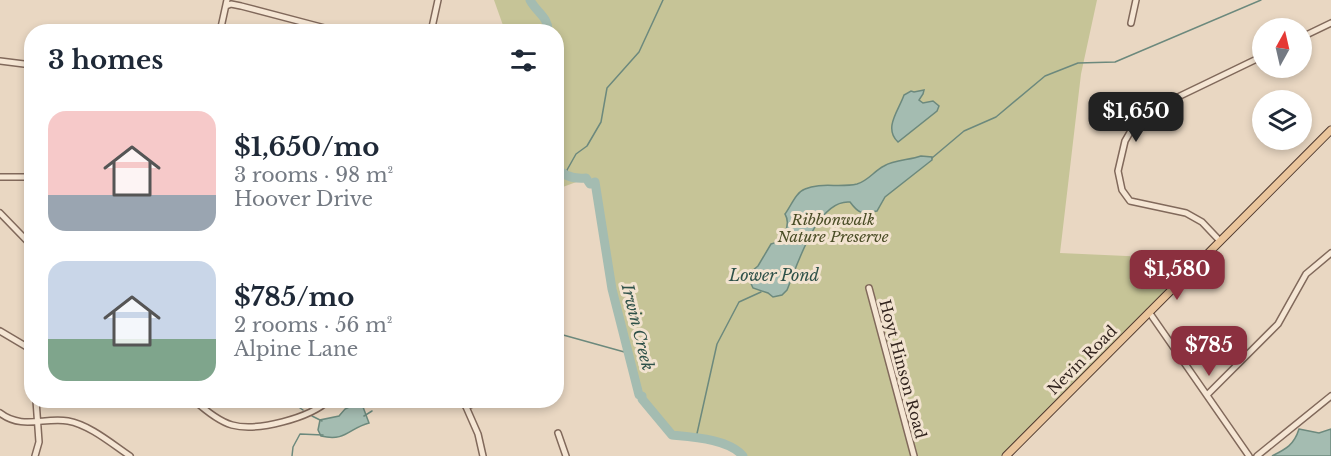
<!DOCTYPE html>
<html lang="en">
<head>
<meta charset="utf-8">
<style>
	body { margin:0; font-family:"Libre Baskerville",serif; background:#f2f2f3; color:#1f2937; height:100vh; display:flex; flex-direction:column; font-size:22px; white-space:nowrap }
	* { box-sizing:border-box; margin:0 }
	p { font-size:20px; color:#747a83 }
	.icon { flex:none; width:33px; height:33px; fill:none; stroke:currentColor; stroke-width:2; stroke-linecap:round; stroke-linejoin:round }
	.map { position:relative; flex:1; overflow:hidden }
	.panel { position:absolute; left:24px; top:24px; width:540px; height:384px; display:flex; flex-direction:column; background:#fff; border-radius:24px; box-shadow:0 3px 9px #0003 }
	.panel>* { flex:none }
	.needle { width:39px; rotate:8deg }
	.tools { position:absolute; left:1252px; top:18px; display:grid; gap:12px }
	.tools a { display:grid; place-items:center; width:60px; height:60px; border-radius:50%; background:#fff; box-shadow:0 3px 9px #0003; font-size:30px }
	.price { position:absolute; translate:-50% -51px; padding:0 14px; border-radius:12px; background:#8b303f; color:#fff; font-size:20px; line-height:39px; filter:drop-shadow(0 2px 3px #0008) }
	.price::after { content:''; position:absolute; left:50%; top:36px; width:18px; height:14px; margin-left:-9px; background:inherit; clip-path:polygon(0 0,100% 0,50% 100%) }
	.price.selected { background:#222; color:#fff }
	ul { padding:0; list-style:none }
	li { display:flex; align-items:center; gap:18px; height:150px; padding:0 24px }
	li span { display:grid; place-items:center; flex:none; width:168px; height:120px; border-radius:18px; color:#555 }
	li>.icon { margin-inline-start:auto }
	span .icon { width:72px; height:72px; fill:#fffc; stroke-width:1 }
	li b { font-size:26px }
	h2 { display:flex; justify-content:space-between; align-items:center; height:72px; padding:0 24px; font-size:26px }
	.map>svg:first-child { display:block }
</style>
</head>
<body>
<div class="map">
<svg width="1331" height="456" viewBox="0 0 1331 456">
	<rect width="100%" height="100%" fill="#e9d7c2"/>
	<path fill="#c6c497" d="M494,0H1097L1081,74L1060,253L1193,259L1148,309L1002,456H743C729,439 693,437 672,435L642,399V396L639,395L612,289L595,182L590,177L560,188L557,179L556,32L505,31Z"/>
	<path fill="#a4bcb1" stroke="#6c897d" stroke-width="1.5" d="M924,90L923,94L919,100L923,103L933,101L939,106L937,111L898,142C883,128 899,110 904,95L911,91L914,92Z
		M921,156L932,157V160L885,197L877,211C861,214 859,214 850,202C817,199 797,266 787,290L782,295L773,297L768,293L753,288L747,275L758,266L771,244C784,242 791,224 785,214C791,206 796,192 805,189C820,182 840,188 857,184C868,181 874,171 884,166C894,160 910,160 921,156Z
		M358,403L363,407L369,423C349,428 346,442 321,436L318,430L320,420L339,416L345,409Z
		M1299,429L1319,433L1331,429V456H1272C1286,449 1294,445 1299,429Z"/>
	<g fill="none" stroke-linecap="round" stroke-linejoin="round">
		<path stroke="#6c897d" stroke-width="1.5" d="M932,158L964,131L996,117L1045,76L1078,63L1115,62L1261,0
			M569,177L567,170L576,154L587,146L601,122L607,88L639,52L663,0
			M556,333L628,353
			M288,400L303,410
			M312,416L322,421
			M364,416L372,411
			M696,438L717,344L739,302L761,292
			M292,456L293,447L300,434L323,435"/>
		<path stroke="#a4bcb1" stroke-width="9" d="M530,0C536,12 549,17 548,32
			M556,166C563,177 574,179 586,178L590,184L595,182L612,289L639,395L642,396V399L672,435C693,437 729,439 743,456"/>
		<g stroke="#81695b" stroke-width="8">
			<path id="minor" d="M226,6L231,4L241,6L340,32
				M1131,23L1136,0
				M220,32L227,0
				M431,32L438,0
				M1302,37L1331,23
				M0,61L32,65
				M0,177H32
				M0,213L32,246
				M1220,241L1202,222L1186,213L1130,201L1122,190L1118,171L1125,141L1136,122L1151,110L1263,56
				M869,288L914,456
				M1149,312L1249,456
				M0,331L32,350
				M1207,395L1278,324L1306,274L1331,253
				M194,400C205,410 218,421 232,425C257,432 310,418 329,400
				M463,400L478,434L483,456
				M466,407L481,400
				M0,413C22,430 44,417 68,421C90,425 112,444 130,456
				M558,433L566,456
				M35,456L39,442L36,400
				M1257,456L1331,396"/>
		</g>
		<g stroke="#4f392f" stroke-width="9">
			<path id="major" d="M1006,456L1331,130"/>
		</g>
		<use href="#minor" stroke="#f5e6d4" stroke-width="5"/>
		<use href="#major" stroke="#eac59c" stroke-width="7"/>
	</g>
	<g text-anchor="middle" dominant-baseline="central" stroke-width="6" stroke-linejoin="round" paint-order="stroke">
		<g font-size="15" font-style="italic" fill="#4a4d26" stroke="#f2e3d0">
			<text x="833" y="219">Ribbonwalk<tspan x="833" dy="17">Nature Preserve</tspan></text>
		</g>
		<g font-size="15" fill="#32241e" stroke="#f2e3d0">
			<text transform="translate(1082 360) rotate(-45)">Nevin Road</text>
			<text transform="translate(903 369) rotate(75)">Hoyt Hinson Road</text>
		</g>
		<g font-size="16" font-style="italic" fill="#2e5149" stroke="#f2e3d0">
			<text x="774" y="275">Lower Pond</text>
			<text transform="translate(638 327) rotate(76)">Irwin Creek</text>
		</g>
	</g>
</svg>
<div class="tools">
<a><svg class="needle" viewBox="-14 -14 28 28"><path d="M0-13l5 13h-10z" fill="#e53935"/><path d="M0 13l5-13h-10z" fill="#747a83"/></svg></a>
<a><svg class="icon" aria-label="layers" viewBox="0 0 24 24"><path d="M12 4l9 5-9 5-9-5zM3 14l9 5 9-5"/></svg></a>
</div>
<b class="price selected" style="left:1136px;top:143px">$1,650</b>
<b class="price" style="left:1177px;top:301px">$1,580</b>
<b class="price" style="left:1209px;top:377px">$785</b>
<section class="panel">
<h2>3 homes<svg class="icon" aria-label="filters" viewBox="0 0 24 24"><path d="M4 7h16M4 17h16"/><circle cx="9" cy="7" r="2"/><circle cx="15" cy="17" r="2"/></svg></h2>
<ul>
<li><span style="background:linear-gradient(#f6c9c9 70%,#9aa5b1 0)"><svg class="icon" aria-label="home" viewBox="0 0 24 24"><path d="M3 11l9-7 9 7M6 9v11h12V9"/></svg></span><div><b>$1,650/mo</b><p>3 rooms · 98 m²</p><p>Hoover Drive</p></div></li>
<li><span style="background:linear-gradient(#c9d6e8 65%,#7fa58c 0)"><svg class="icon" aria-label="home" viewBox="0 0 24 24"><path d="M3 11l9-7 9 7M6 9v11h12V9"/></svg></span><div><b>$785/mo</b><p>2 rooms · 56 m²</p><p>Alpine Lane</p></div></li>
</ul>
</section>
</div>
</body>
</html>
